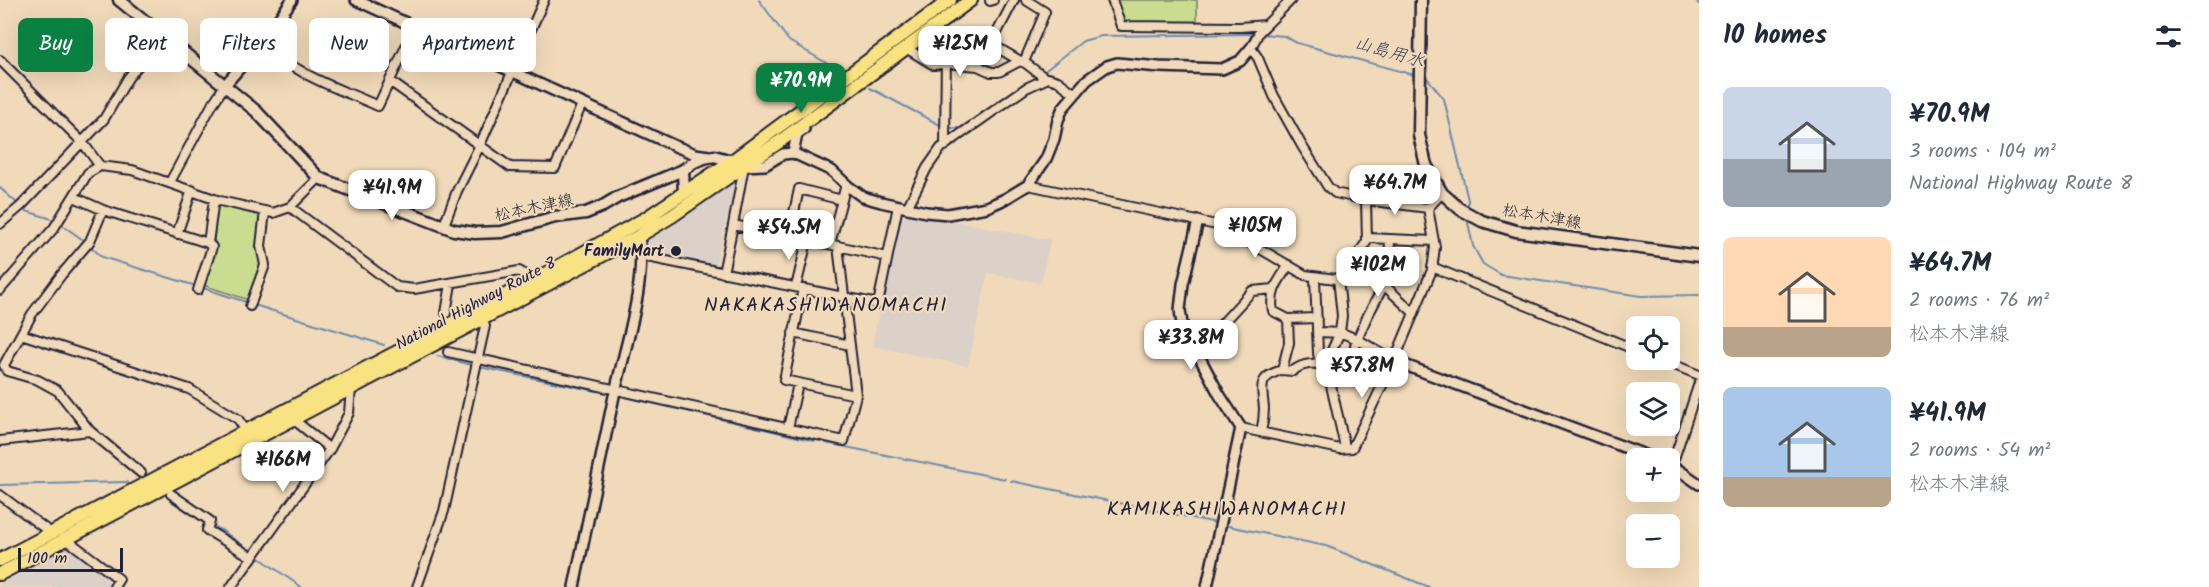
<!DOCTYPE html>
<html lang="en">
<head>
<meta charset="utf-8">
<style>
	body { margin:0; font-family:Kalam,"Klee One",sans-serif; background:#f6f6f7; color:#1f2937; height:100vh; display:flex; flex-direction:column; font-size:22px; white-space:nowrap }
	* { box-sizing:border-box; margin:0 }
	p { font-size:20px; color:#747a83 }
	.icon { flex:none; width:33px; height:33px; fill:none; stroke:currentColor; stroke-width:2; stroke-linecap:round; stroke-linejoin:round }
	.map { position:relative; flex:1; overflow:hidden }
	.sheet { display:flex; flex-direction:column; background:#fff; width:510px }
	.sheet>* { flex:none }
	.guide { position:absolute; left:18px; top:18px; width:570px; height:54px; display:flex; gap:12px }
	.buttons { position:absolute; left:1626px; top:316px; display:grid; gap:12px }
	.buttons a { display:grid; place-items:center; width:54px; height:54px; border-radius:9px; background:#fff; box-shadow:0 6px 24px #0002; font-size:30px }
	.scale { position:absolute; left:18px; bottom:15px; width:105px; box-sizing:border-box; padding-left:6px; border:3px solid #22223b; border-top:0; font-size:16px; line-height:21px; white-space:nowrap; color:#22223b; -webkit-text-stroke:4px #f1dab9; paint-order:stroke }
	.price { position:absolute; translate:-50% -51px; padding:0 14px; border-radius:12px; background:#fff; color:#222; font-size:20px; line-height:39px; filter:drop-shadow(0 2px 3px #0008) }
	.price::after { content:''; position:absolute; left:50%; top:36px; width:18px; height:14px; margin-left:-9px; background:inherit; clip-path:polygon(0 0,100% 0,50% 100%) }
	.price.active { background:#0b8043; color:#fff }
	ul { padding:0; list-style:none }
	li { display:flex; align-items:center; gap:18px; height:150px; padding:0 24px }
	li span { display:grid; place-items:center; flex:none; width:168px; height:120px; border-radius:9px; color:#555 }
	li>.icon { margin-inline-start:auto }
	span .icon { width:72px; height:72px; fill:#fffc; stroke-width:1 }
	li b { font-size:26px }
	h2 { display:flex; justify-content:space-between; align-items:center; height:72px; padding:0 24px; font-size:26px }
	.chip { padding:0 21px; border-radius:9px; background:#fff; box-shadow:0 6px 24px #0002; font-size:21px; line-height:54px }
	.chip.active { background:#0b8043; color:#fff }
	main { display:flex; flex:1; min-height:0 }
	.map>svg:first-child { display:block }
</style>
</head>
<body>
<main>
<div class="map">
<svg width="1699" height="587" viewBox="0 0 1699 587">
	<rect width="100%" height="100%" fill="#f1dab9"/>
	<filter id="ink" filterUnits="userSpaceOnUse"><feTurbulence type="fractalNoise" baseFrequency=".0167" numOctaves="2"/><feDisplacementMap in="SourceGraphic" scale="12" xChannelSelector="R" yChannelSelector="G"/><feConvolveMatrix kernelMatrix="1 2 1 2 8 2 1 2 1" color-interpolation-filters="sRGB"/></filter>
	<g filter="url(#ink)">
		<path fill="#dbd1c8" d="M736,180L715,267L647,252L644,238Z
			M900,210L1050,240L1041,283L988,273L968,366L872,346Z
			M70,547L114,580L109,587H0V584Z"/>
		<path fill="#cadc90" stroke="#767f66" stroke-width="1.5" d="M1115,0H1197V24H1125L1122,22Z
			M218,205L262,214L259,256L262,261L249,300L203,285L216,244L214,240Z"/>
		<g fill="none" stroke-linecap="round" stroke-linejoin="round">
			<path stroke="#6d8caf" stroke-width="2" d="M759,0L789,41L840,71
				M1694,0L1699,4
				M1262,34L1284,36L1297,43L1418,76
				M1046,70L1083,41L1101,36L1256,34
				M1423,77L1428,79L1444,99L1468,200V209
				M870,88L942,126
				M951,128H960L972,122
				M0,188L18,204
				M23,210L55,220L86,242
				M1467,218L1473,246L1483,264L1501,275L1641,296L1699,295
				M90,246L102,257L196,286
				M203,288L246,302
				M254,305L384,345
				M437,356L472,365
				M479,367L621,396L815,441
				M826,443L1005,479
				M1011,481L1217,523
				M0,485L127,482
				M171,501L206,524
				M1223,525L1326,546L1429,587
				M212,526L223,531L252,552
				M257,556L301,587"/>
			<g stroke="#22223b" stroke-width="12">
				<path id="minor" d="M1026,0L1045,12L1024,62L1045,78
					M1112,0L1121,26L1240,27L1266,25
					M1291,0L1259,32L1251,48L1258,58L1274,96L1302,146L1328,187L1335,193L1366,200L1428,208
					M990,1L993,0
					M263,41C293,75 338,88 378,106L415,27
					M991,44L1022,62
					M906,48L934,65L946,63L978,66L991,72H999L1020,61L1024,62
					M0,60L83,143L100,166
					M978,66L980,45
					M391,82L510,167L555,168L582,104
					M945,146L946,52L949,45L991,44L1014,0
					M170,182L212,105L225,85
					M1028,185L1221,226L1305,275L1336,279L1340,278L1348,270L1367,241L1366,200
					M74,197L103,210L90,241L62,274L32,314L4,365L7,371L38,380L58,391L90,431L141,473
					M290,207L397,287L414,289L519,271L534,280
					M907,208L927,168L941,148L1026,88L1048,78L1058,81L1074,93
					M1428,208L1442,193
					M103,210L208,243L214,199
					M0,224L21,206L104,119L128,78L163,36
					M444,225L457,191L480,145L544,0
					M177,234L192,190
					M789,236L799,189L842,200L846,184
					M1367,238L1434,241
					M830,244L842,200
					M838,246L887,257
					M642,256L878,304L898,206
					M1432,267L1636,350
					M723,273L733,225
					M1345,273L1362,276L1384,285L1414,313
					M1315,278L1318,353L1320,365
					M796,287L807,241
					M803,289L784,380L856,395
					M0,290L54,228L88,173L100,166L132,170L220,201L273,213L290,207L319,178
					M198,290L212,247L208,243
					M250,306L265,265L261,246L265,211
					M446,313L451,284
					M1288,319L1317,318
					M1318,332L1342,333L1357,339L1394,361
					M793,333L850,345
					M21,334L189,389L238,419L246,431
					M448,352L844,441L856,395L838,246L733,225L744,166
					M1196,352L1252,291L1274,289
					M1662,360L1699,375
					M1325,366L1340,332L1342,316L1338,278
					M1327,368L1358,373L1390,357
					M1282,370L1293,371C1303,363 1317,361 1327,368L1345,447
					M1355,373V345L1366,319L1384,285L1389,262L1390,240
					M293,419L330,449
					M788,428L798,384
					M1241,428L1340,449L1352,448L1394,361L1432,270L1435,247L1428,208
					M1261,432C1263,424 1264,416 1264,408C1262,387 1257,377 1282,370L1289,343L1288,319L1273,311C1269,292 1279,280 1289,265
					M0,441L90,431
					M1670,465L1675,456L1699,383
					M171,494L210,521L207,530L252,557
					M0,495L51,533
					M66,539L119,579L114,587
					M231,587L330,449L349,413L351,388
					M417,587L444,511L485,326L481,320"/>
			</g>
			<g stroke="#22223b" stroke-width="14">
				<path id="tertiary" d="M356,0L675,146L695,154L709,156
					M225,85L263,41L292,0
					M793,153L797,134L804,129
					M743,166L765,165L783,154L793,153L832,171L849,187L863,197L881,202L926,212L948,214L987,207L1005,199L1028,185L1046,159L1054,139L1058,120L1063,108L1087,80L1107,66L1117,63L1159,67L1222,69L1240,61L1251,48
					M1198,221L1183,284L1180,310L1182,324L1219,394L1241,428L1207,587
					M1394,361L1656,459
					M615,393C625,346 647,283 639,236
					M1670,464L1699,484
					M574,587L614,396"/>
			</g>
			<g stroke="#22223b" stroke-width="15">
				<path id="secondary" d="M119,0L256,111L319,178L454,230L475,233L502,232L555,217L586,213L603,206L618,197L683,170L694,162L704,158L714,156L732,161
					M1421,0L1419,135L1426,165L1442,193L1460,209L1482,221L1516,231L1699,256
					M683,170L684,194"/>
			</g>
			<g stroke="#22223b" stroke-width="16">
				<path id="trunk" d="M0,560L534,280L646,218L732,161L950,0
					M0,574L639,236L672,216L779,142L971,0"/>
			</g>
			<use href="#minor" stroke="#f1dab9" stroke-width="8"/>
			<use href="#tertiary" stroke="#f1dab9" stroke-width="9"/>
			<use href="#secondary" stroke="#f1dab9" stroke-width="10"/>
			<use href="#trunk" stroke="#f8e281" stroke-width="12"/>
		</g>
	</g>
	<circle fill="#22223b" stroke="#f1dab9" stroke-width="2" cx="676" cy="251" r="6"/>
	<g text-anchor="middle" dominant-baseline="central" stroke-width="4.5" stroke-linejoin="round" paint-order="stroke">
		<g font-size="16" fill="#22223b" stroke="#f1dab9">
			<text transform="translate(534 208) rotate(-12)">松本木津線</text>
			<text transform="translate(1542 217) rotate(10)">松本木津線</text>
			<text transform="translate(476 304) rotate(-28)">National Highway Route 8</text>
		</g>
		<g font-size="16" font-weight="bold" fill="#22223b" stroke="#f1dab9" text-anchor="end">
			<text x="664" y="251">FamilyMart</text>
		</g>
		<g font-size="18" font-style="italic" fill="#3b4562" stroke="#f1dab9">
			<text transform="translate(1389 53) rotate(16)">山島用水</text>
		</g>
		<g font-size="20" letter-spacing="1.5" fill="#22223b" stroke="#f1dab9">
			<text x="826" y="306">NAKAKASHIWANOMACHI</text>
			<text x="1227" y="510">KAMIKASHIWANOMACHI</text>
		</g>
	</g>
</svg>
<div class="buttons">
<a><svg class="icon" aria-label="locate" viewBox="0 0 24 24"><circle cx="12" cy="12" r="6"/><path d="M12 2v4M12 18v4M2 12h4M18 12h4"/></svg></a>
<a><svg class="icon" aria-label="layers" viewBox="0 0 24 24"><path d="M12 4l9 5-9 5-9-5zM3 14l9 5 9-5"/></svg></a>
<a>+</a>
<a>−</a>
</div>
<div class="scale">100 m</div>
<b class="price" style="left:960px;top:77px">¥125M</b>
<b class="price active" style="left:801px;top:114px">¥70.9M</b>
<b class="price" style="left:1395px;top:216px">¥64.7M</b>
<b class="price" style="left:392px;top:221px">¥41.9M</b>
<b class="price" style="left:1255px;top:259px">¥105M</b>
<b class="price" style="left:789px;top:261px">¥54.5M</b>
<b class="price" style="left:1378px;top:298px">¥102M</b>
<b class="price" style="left:1191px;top:371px">¥33.8M</b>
<b class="price" style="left:1362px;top:399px">¥57.8M</b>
<b class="price" style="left:283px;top:493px">¥166M</b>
<div class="guide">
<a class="chip active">Buy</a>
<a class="chip">Rent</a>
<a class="chip">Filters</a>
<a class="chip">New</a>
<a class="chip">Apartment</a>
</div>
</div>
<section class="sheet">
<h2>10 homes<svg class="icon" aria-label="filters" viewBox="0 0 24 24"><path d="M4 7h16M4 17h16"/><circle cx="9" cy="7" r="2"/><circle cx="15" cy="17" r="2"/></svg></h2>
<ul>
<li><span style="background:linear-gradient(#c9d6e8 60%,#9aa5b1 0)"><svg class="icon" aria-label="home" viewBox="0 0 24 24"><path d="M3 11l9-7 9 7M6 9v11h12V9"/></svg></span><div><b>¥70.9M</b><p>3 rooms · 104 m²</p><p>National Highway Route 8</p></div></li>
<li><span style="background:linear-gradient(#ffd9b3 75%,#b9a48a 0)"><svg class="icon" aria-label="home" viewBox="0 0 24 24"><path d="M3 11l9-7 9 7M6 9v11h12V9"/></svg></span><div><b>¥64.7M</b><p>2 rooms · 76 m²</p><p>松本木津線</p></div></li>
<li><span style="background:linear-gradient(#a9c7e8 75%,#b9a48a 0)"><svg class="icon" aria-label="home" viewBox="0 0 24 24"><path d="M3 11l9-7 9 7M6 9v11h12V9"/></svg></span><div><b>¥41.9M</b><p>2 rooms · 54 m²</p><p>松本木津線</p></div></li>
</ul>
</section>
</main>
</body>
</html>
